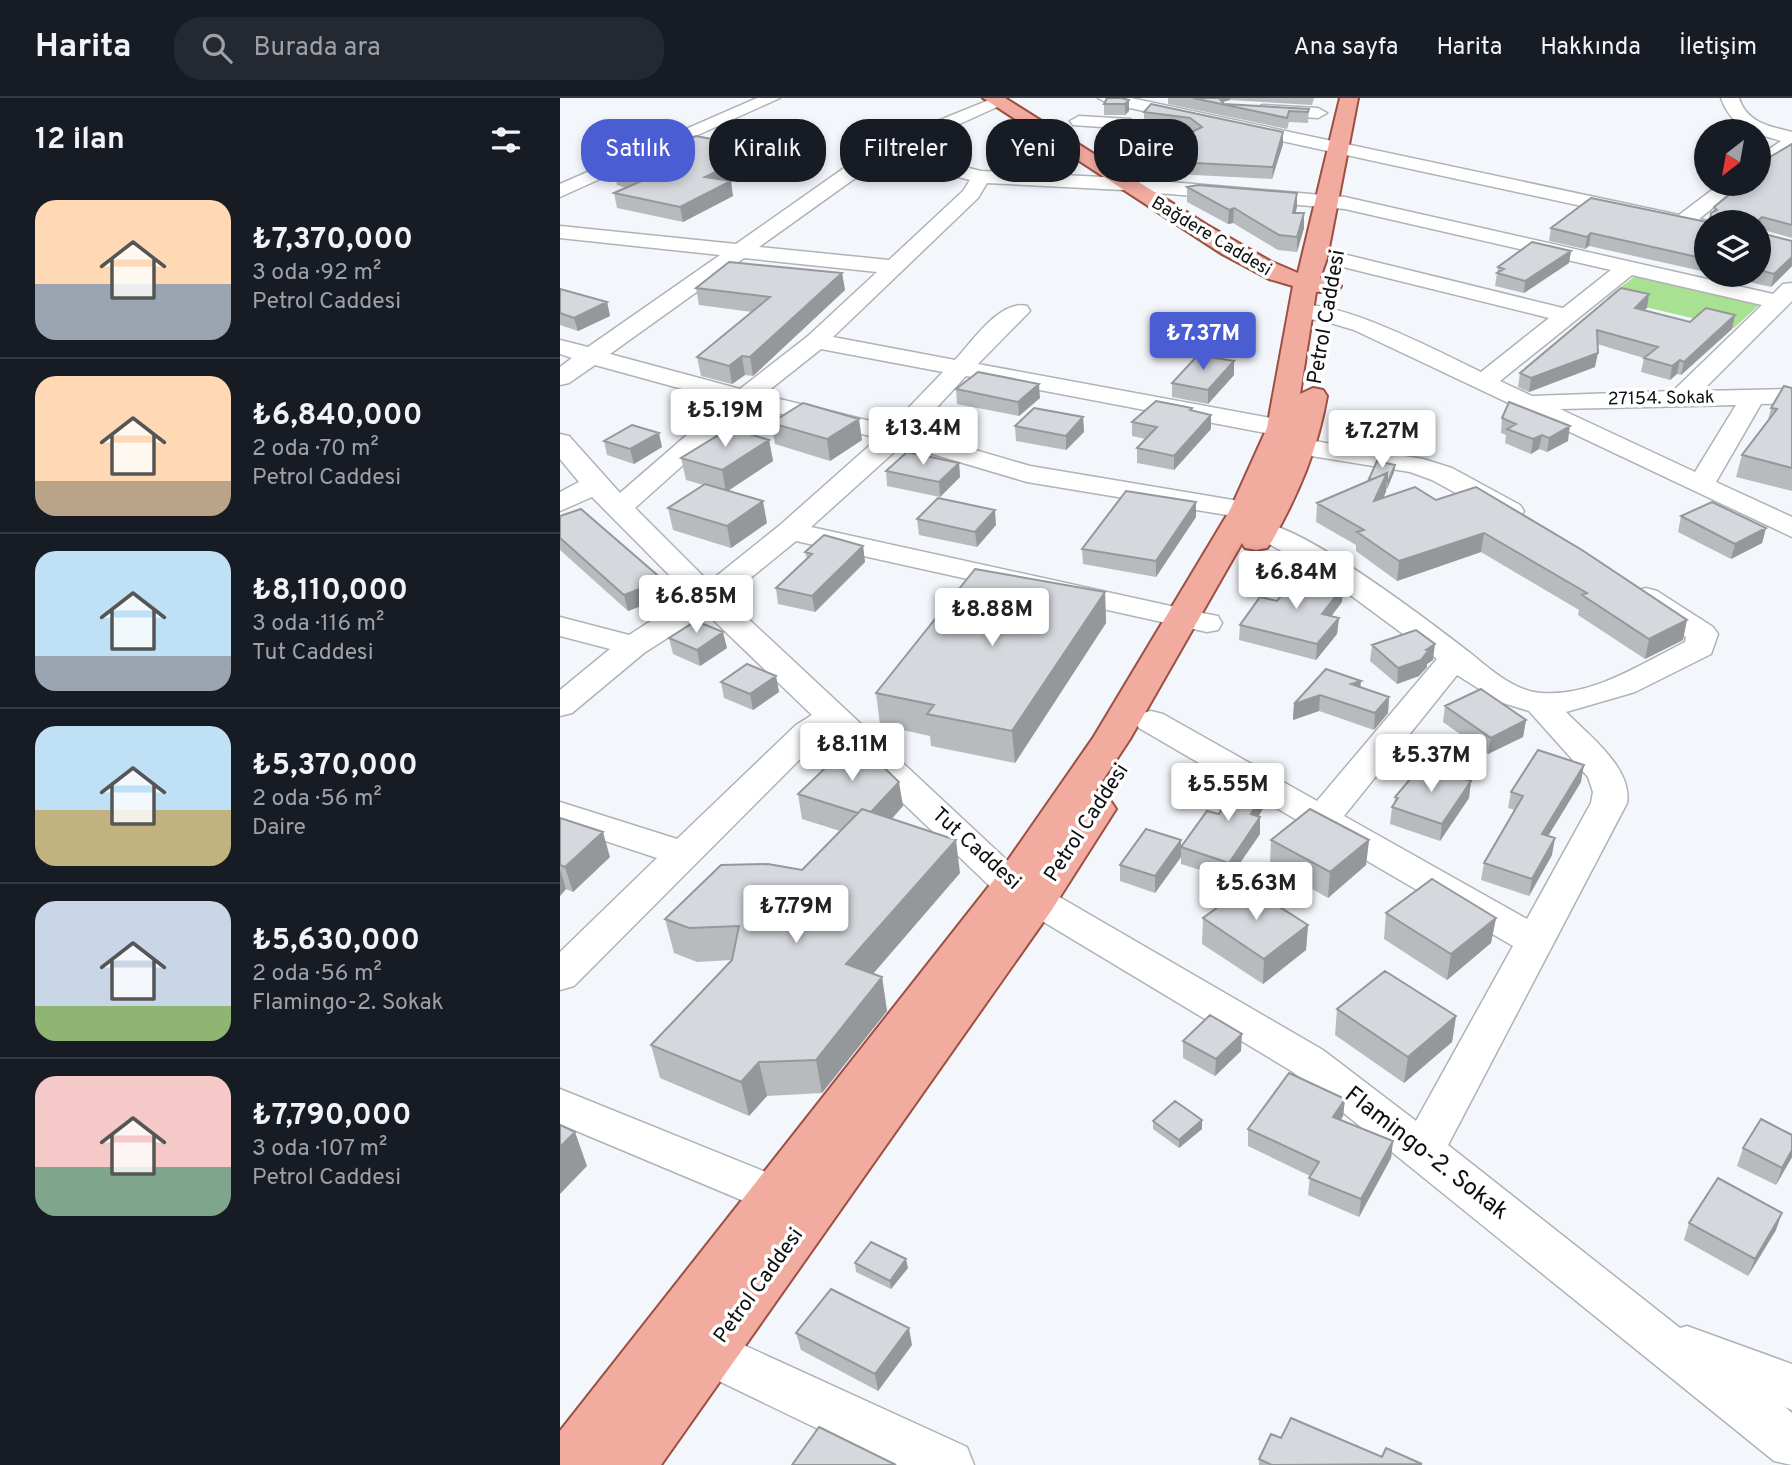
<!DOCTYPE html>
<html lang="tr">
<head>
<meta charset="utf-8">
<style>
	body { margin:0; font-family:Overpass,sans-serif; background:#242831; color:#f1f3f6; height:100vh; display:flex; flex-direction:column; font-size:26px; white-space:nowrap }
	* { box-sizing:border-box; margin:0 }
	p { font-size:23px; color:#9ea1a6 }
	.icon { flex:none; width:38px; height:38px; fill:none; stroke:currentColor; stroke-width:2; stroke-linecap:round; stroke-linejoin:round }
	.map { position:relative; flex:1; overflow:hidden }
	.panel { display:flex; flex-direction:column; background:#171b24; width:560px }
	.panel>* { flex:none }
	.top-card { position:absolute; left:21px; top:21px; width:665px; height:63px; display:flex; gap:14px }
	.needle { width:46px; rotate:211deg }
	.buttons { position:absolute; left:1134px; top:21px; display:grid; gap:14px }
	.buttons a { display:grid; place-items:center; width:77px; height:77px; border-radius:50%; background:#171b24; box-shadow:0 4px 10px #0003; font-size:35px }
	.price { position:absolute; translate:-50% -60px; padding:0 16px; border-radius:7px; background:#fff; color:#222; font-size:23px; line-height:46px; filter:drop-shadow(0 2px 4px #0008) }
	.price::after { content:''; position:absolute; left:50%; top:42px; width:21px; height:16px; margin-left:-10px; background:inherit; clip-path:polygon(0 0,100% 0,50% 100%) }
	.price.selected { background:#4b5dd2; color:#fff }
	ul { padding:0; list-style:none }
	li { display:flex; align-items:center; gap:21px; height:175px; padding:0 35px }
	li+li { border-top:2px solid #363941 }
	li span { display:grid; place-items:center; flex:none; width:196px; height:140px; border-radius:21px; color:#555 }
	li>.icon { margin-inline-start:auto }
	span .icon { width:84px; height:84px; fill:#fffc; stroke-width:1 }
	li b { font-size:30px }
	h2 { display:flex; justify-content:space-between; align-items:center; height:84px; padding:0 35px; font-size:30px }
	.chip { padding:0 24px; border-radius:28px; background:#171b24; box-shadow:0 4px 10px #0003; font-size:24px; line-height:63px }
	.chip.selected { background:#4b5dd2; color:#fff }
	header { display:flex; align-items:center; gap:42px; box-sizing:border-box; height:98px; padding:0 35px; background:#171b24; border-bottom:2px solid #363941 }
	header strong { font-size:33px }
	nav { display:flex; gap:38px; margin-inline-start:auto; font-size:24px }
	.search { width:490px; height:63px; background:#242831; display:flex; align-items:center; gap:18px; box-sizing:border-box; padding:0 24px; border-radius:28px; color:#9ea1a6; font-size:26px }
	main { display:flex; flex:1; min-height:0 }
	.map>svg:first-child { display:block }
</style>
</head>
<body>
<header>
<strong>Harita</strong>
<div class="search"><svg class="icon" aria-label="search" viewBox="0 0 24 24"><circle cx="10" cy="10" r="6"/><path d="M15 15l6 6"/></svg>Burada ara</div>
<nav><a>Ana sayfa</a><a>Harita</a><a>Hakkında</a><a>İletişim</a></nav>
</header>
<main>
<section class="panel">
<h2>12 ilan<svg class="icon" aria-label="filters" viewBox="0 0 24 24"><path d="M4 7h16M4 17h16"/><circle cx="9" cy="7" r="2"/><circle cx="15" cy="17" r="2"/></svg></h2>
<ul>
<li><span style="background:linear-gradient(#ffd9b3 60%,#9aa5b1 0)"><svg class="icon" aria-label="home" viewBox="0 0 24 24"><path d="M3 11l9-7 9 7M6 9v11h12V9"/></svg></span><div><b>₺7,370,000</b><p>3 oda · 92 m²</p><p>Petrol Caddesi</p></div></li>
<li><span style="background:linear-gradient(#ffd9b3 75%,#b9a48a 0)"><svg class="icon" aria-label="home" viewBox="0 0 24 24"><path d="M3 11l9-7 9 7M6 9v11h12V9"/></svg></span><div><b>₺6,840,000</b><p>2 oda · 70 m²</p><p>Petrol Caddesi</p></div></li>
<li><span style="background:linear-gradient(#bfe0f5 75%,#9aa5b1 0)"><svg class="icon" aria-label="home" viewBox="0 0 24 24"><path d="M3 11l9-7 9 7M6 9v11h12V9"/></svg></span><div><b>₺8,110,000</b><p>3 oda · 116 m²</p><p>Tut Caddesi</p></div></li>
<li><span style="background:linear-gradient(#bfe0f5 60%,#c2b280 0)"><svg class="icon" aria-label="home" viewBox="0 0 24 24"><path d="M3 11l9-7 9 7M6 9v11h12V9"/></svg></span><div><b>₺5,370,000</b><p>2 oda · 56 m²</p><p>Daire</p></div></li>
<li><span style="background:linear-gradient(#c9d6e8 75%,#8fb573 0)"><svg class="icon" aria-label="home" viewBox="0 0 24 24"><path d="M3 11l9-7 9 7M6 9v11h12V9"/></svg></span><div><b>₺5,630,000</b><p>2 oda · 56 m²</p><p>Flamingo-2. Sokak</p></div></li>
<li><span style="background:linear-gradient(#f6c9c9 65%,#7fa58c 0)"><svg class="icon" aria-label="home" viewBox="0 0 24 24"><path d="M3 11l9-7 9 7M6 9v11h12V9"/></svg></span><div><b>₺7,790,000</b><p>3 oda · 107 m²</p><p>Petrol Caddesi</p></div></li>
</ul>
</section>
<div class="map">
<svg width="1232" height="1367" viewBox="0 0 1232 1367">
	<rect width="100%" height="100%" fill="#f3f7fb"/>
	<path fill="#a8e192" d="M1075,178L1200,206L1174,230L1047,200Z"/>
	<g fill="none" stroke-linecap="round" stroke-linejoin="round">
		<g stroke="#afb2b6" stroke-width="3">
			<path id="minor" d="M197,0H220L0,99V86Z
				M434,0H445L448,4L382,34L347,55L421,73L563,80L785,99L1213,196L1223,186L1232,185V203L1142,293L1232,291V305L1201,306L1156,384L1232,419V439L794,232L764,223L732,219L729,214C749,184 893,261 921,274L989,220L771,166L768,161L771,156L779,155L1003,210L1051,172L785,111L563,92L427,85L418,100L273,239L395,262C412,244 440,201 467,208L470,213L418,266L721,322L730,325L734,330L730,335L721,338L406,278L354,334L470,368L685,404L695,406L699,412L695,418L685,420L467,384L342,347L251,429L647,516L658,518L662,525L658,532L647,534L236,443L166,500L465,779L763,952L856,1023L953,848L579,630L574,623L579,616L591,613L603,616L757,703L877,561L759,474L693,437L689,431L693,425C730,416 874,527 909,554C929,570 953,593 981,595C1032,599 1081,566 1125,544L1126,539L1075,505L1071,499L1075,493L1086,490L1097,493L1153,529L1158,536L1151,556L1075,594L1006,614C1028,637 1073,670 1067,705L888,1047L1120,1230L1127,1228L1232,1266V1312L1225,1309L1232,1315V1367L1214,1363L733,974L439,797L270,635L260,641L14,888L0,892V854L97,760L0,728V704L117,741L236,627L252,617L146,515L84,555L12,615L0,618V592L50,551L0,538V519L69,537L130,498L32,399L0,413V394L19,384L0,361V336L9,338L60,395L166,303L35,267L9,285L0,287V269L12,260L0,256V242L28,249L160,157L0,140V128L176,146L294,63L324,54L370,26ZM333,63L410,82L403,93L329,162L199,149L308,71ZM184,160L317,174L248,238L180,291L50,256ZM1072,177L1202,207L1113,293L972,298L940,283ZM261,251L383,274L331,328L203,297ZM1176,307L1135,374L1000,311ZM189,308L318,340L220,427L149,484L75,410ZM897,577L940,604L969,613L1028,679L1033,694L1031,705L967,821L784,718Z
				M538,0H571L1119,117L1160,86H1182L1139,121L1152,124H1146V135L547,5Z
				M1161,0H1179C1187,25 1209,28 1232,34V52L1199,72V58L1221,43C1195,35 1172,31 1161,0Z
				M702,7L758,10L767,15L758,20L696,16L693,12Z
				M519,18L570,21L579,26L570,31L513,27L510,23Z
				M634,29L643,34L620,62H561L552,56L561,50L608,52L628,30Z
				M742,341L863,361L892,370L960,407L964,413L960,419L950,421L940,419L872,382L850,374L733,355L729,349L733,343Z
				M0,991L233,1085L240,1098L233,1111L217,1117L0,1026Z
				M131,1223L407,1349L414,1367H333L113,1261L106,1245L113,1229Z"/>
		</g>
		<g stroke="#9c5043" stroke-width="4">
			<path id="major" d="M423,0H445L647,127L710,163L738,175L780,0H798L767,160L760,180L778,183L781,188L778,193L756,194L740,296L753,290L763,292L767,298C758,351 738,397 712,443L707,450L696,452L685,450L682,445L570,641L531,700L550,702L556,711L491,813L101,1367H0V1333L437,778L533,640L670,412L707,330L733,188L709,181L662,156Z"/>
		</g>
		<use href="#minor" fill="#fff" fill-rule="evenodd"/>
		<use href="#major" fill="#f1ab9f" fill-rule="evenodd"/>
	</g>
	<path fill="#b7bbbe" d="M561,0L569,13L565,17H544V6Z
		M608,0H754L752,7L670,2L663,4L664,6L749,11L748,25L729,24L727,31L608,6Z
		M591,6L723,46L712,81L596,75V63L600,55L560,53V41L630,35L633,33L630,31L584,25V14Z
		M1232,46V140L1200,131V135L1232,143V168L1211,189L1159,177H1199V124H1149L1151,115L1153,114L1154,109Z
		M203,51L206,65L168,83L173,98L123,124L57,110L54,95L66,90L57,87L54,73Z
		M627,89L737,95L736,115L744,130L737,154L718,152L673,125L668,126L627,104Z
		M1146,124V174L1029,148L1025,151L989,143L991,130Z
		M1011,153L1009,165L964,195L935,188L938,169Z
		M282,175L285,192L193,278L185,277L172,286L141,278L137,259L192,214L139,207L136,190Z
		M1061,190L1087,210L1084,212L1130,224L1175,217L1172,231L1121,277L1117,276L1110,282L1081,274L1084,260L1037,246L1035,269L969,294L958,289L960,275Z
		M0,191L47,204L50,218L18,233L0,227Z
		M674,263V277L648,306L612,299V285Z
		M1232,290V393L1176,379L1182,357L1208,322L1211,310Z
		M396,291L480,300L459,318L397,306Z
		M632,310V313L651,317V331L614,372L577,365V350L586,341L572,338V324Z
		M523,319L524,334L506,352L456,343L455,328Z
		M942,320L1008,343L987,354L979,351L971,356L945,345L946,337L941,335Z
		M211,325L302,342L270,363L215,346Z
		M209,342L213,363L168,393L207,425L171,450L113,432L108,410L143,387L126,382L121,360Z
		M44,343L102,349L74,366L47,357Z
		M399,365L400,379L380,399L327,388L326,373Z
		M835,367L834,374L827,391H826L823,400L876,402L1123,542L1085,561L1018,517L1019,512L921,454L837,483L796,453V447L756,424L757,405L808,383L809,381Z
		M636,404V419L596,479L523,466L522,451Z
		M0,418L103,482L107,498L68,513L0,452Z
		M1121,418L1206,430L1202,445L1171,461L1118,434Z
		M357,421L436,427L417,449L359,437Z
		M303,448L305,464L255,514L218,506L216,490L247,461L245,454Z
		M545,494L546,525L455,665L371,648L370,638L320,627L316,595Z
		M782,504L771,518L779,520L777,536L756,562L679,542L680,527Z
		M109,540L167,550L140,568L113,556Z
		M812,547L873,562L867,566V569L859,578L837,586L810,563Z
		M216,578L219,594L193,612L164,600L161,584Z
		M801,583L800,589L829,599L828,615L814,632L759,613L733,622L734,606Z
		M885,608L966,622L963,639L928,656L883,624Z
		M911,683L909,700L880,743L830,726L832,709L834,706L835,699Z
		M1021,684L988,738L992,757L969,798L921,782L924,765L955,712L948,710L951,694Z
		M238,696L343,708L332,721L400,775L313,876L322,879L327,913L262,995L207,998L189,1018L100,980L91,947L172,862L137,864L114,855L105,821L242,772L280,733L242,721Z
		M705,707L698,719H700V736L669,781L621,766V749L659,716Z
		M0,720L50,759L13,794L6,791L0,798Z
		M711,742H809L806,767L768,800L710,767Z
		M621,759L595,795L560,783V767Z
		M826,815L936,820L931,845L887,882L824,841Z
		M643,820L748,827L746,852L703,886L642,846Z
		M777,911L896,918L892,944L844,985L775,937Z
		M623,943L681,953L655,978L623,960Z
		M785,1001L783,1018L781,1022L833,1043L831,1060L799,1119L748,1097L750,1078L688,1048V1031Z
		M593,1023L642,1031L619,1050L593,1031Z
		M1232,1037V1059L1216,1087L1177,1068L1183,1050Z
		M1129,1125L1216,1132L1188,1178L1124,1142Z
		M295,1165L348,1170L331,1191L296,1174Z
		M236,1235L352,1247L318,1293L241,1252Z
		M721,1340L822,1359L862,1367H699V1361Z"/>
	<path fill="#95989b" d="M659,0H670V2L662,4Z
		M569,2V13L565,17V6Z
		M723,34V46L712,81L713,69Z
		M203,51L206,65L148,93L145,79Z
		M171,83L173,98L123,124L120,109Z
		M737,95V109L732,129L733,115Z
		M674,110L673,125L668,126L669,112Z
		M744,115V130L737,154V139Z
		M1031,135L1029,148L1025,151L1027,139Z
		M1011,153L1009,165L964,195L965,183Z
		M1232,159V168L1211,189L1214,176Z
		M282,175L285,192L193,278L190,259Z
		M1089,196L1087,210L1073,223L1075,210Z
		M47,204L50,218L18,233L14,220Z
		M1175,217L1172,231L1121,277L1124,264Z
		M1038,255L1035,269L969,294L971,280Z
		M182,258L185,277L172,286L169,268Z
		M1120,262L1117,276L1110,282L1112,268Z
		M674,263V277L648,306V292Z
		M479,286L480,300L459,318L458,304Z
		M651,317V331L614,372V358Z
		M523,319L524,334L506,352V338Z
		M299,321L302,342L270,363L267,341Z
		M1010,328L1008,343L987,354L989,340Z
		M99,335L102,349L74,366L70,351Z
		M982,337L979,351L971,356L973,341Z
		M209,342L213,363L166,394L162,372Z
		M399,365L400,379L380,399L379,384Z
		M835,367L834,374L827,391L828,384Z
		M827,375L826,394L813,422L814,403Z
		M203,403L207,425L171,450L167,428Z
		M636,404V419L596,479V463Z
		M435,412L436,427L417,449L415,434Z
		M1206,430L1202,445L1171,461L1175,446Z
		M924,435L921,454L837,483L839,463Z
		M303,448L305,464L255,514L252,498Z
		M103,482L107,498L68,513L64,497Z
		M783,489L782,504L761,532L762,516Z
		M545,494L546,525L455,665L452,633Z
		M779,520L777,536L756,562L757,546Z
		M1127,522L1123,542L1085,561L1089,541Z
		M163,534L167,550L140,568L137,552Z
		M875,546L873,562L867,566V569L859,578L837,586L838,570Z
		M216,578L219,594L193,612L190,596Z
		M801,583L799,599L791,586Z
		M760,597L759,613L733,622L734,606Z
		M829,599L828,615L814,632L815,615Z
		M966,622L963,639L928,656L931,640Z
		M1024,667L1021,684L979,753L982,736Z
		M911,683L909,700L880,743L882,726Z
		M339,684L343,708L311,743L307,718Z
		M706,690L705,707L690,733L691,716Z
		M700,719V736L669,781V765Z
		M43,734L50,759L13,794L5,769Z
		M995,740L992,757L969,798L972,781Z
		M396,742L400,775L292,900L286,866Z
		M621,742V759L595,795V778Z
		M809,742L806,767L768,800L770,774Z
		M0,771L6,791L0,798Z
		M936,820L931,845L887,882L891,856Z
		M748,827L746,852L703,886L704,861Z
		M322,879L327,913L262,995L256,962Z
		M896,918L892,944L844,985L848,959Z
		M682,936L681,953L655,978L656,961Z
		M199,964L207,998L189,1018L181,984Z
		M785,1001L783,1018L771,1036L773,1019Z
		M642,1022V1031L619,1050V1042Z
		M15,1034L27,1068L0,1096V1049Z
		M833,1043L831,1060L799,1119L801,1101Z
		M1232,1052V1059L1216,1087L1222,1070Z
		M1222,1115L1216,1132L1188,1178L1195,1161Z
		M346,1161L348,1170L331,1191L330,1183Z
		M349,1230L352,1247L318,1293L315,1276Z"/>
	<path fill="#d5d9dd" stroke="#95989b" stroke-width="2" d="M547,0H561L569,2L565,6H544Z
		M633,0H659L664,6L749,11L748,14L729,13L727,20Z
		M591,6L723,34L713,69L596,63L605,43L560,41L567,28L630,35L642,29L630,20L584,14Z
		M136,38L203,51L145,79L171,83L120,109L54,95L86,81L54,73Z
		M1232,46V127L1202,119L1199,122L1200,135L1232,143V159L1214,176L1199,172V124H1150L1151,115L1157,112L1154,109L1182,86H1199V67L1203,63Z
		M638,87L737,95L733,115H744L737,139L719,137L674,110L669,112L627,89Z
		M1031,100L1147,124L1146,161L1031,135L1027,139L991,130Z
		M972,144L1011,153L965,183L937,175L944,171L938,169Z
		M169,164L282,175L190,259L182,258L169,268L137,259L210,199L136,190Z
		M1061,190L1089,196L1075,210L1130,224L1146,210L1175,217L1124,264L1120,262L1112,268L1084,260L1098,249L1037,232L1038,255L971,280L960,275Z
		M0,191L47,204L14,220L0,215Z
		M638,257L674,263L648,292L612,285Z
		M418,274L479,286L458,304L396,291Z
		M1224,288L1232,290V370L1182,357L1217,311L1211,310Z
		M596,303L632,310L630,312L651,317L614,358L577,350L597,329L572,324Z
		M949,304L1010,328L989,340L982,337L973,341L947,331L956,326L942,320Z
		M243,305L299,321L267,341L211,325Z
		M474,310L523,319L506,338L455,328Z
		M72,327L99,335L70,351L44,343Z
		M170,330L209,342L162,372L121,360Z
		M347,354L399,365L379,384L326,373Z
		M817,363L835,367L828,384L827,383V375L813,381H809Z
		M827,375L814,403L855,389L876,402L916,389L1022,452L1127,522L1089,541L1022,497L1027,495L924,435L839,463L797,434L804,432L757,405Z
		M145,386L203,403L167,428L108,410Z
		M566,393L636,404L596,463L522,451Z
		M378,400L435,412L415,434L357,421Z
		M1152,404L1206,430L1175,446L1121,418Z
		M21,411L103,482L64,497L0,440V418Z
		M264,437L303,448L252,498L216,490L252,456L245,454Z
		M415,471L545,494L452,633L367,616L374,607L316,595Z
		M739,477L783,489L762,516L779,520L757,546L680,527L700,499L717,503Z
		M136,523L163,534L137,552L109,540Z
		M856,532L875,546L866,552L868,553L861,562L838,570L812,547Z
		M187,566L216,578L190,596L161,584Z
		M766,571L801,583L791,586L829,599L815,615L760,597L734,606Z
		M921,591L966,622L931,640L885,608Z
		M284,652L316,662L339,684L311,714L302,711L298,715L238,696Z
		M978,652L1024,667L982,736L995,740L972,781L924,765L963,698L951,694Z
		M862,667L911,683L882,726L832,709L838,700L835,699Z
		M682,676L706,690L691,716L700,719L669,765L621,749L647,713L659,716Z
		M302,711L396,742L286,866L322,879L256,962L199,964L181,984L91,947L172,862L179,828L129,830L105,821L161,767L208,766L242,772Z
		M750,711L809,742L770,774L711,742Z
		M0,720L43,734L5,769L0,767Z
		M586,731L621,742L595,778L560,767Z
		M872,781L936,820L891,856L826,815Z
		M687,788L748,827L704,861L643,820Z
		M825,873L896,918L848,959L777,911Z
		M650,917L682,936L656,961L623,943Z
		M729,975L785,1001L773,1019L833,1043L801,1101L749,1080L759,1064L688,1031Z
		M615,1003L642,1022L619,1042L593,1023Z
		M1201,1021L1232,1037V1052L1222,1070L1183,1050Z
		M0,1027L15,1034L0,1049Z
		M1158,1080L1222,1115L1195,1161L1129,1125Z
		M311,1144L346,1161L330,1183L295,1165Z
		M271,1191L349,1230L315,1276L236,1235Z
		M731,1320L822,1359L826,1350L862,1366L709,1367L710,1366L699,1361L711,1336L721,1340Z
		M259,1329L336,1367H232Z"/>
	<g text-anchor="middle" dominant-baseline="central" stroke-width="7" stroke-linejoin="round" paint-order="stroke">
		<g font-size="18" fill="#0e0f10" stroke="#fff">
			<text transform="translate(651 139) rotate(31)">Bağdere Caddesi</text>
			<text transform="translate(1101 301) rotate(-1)">27154. Sokak</text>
		</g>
		<g font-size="21" fill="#0e0f10" stroke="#fff">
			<text transform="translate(767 219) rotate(-80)">Petrol Caddesi</text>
			<text transform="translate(527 725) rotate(-57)">Petrol Caddesi</text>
			<text transform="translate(416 751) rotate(42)">Tut Caddesi</text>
			<text transform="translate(199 1188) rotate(-54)">Petrol Caddesi</text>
		</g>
		<g font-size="24" fill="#0e0f10" stroke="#fff">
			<text transform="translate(866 1056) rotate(38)">Flamingo-2. Sokak</text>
		</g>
	</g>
</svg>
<div class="buttons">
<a><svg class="needle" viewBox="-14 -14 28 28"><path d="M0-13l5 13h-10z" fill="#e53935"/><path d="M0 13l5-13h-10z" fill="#9ea1a6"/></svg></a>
<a><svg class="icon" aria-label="layers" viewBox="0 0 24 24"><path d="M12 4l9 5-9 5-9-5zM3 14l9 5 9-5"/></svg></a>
</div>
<b class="price selected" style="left:643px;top:274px">₺7.37M</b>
<b class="price" style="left:165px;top:351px">₺5.19M</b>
<b class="price" style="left:363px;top:369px">₺13.4M</b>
<b class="price" style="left:822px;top:372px">₺7.27M</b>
<b class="price" style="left:736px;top:513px">₺6.84M</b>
<b class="price" style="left:136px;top:537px">₺6.85M</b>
<b class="price" style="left:432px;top:550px">₺8.88M</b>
<b class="price" style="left:292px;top:685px">₺8.11M</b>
<b class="price" style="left:871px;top:696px">₺5.37M</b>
<b class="price" style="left:668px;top:725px">₺5.55M</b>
<b class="price" style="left:696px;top:824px">₺5.63M</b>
<b class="price" style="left:236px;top:847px">₺7.79M</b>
<div class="top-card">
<a class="chip selected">Satılık</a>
<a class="chip">Kiralık</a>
<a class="chip">Filtreler</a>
<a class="chip">Yeni</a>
<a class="chip">Daire</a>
</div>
</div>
</main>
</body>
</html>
